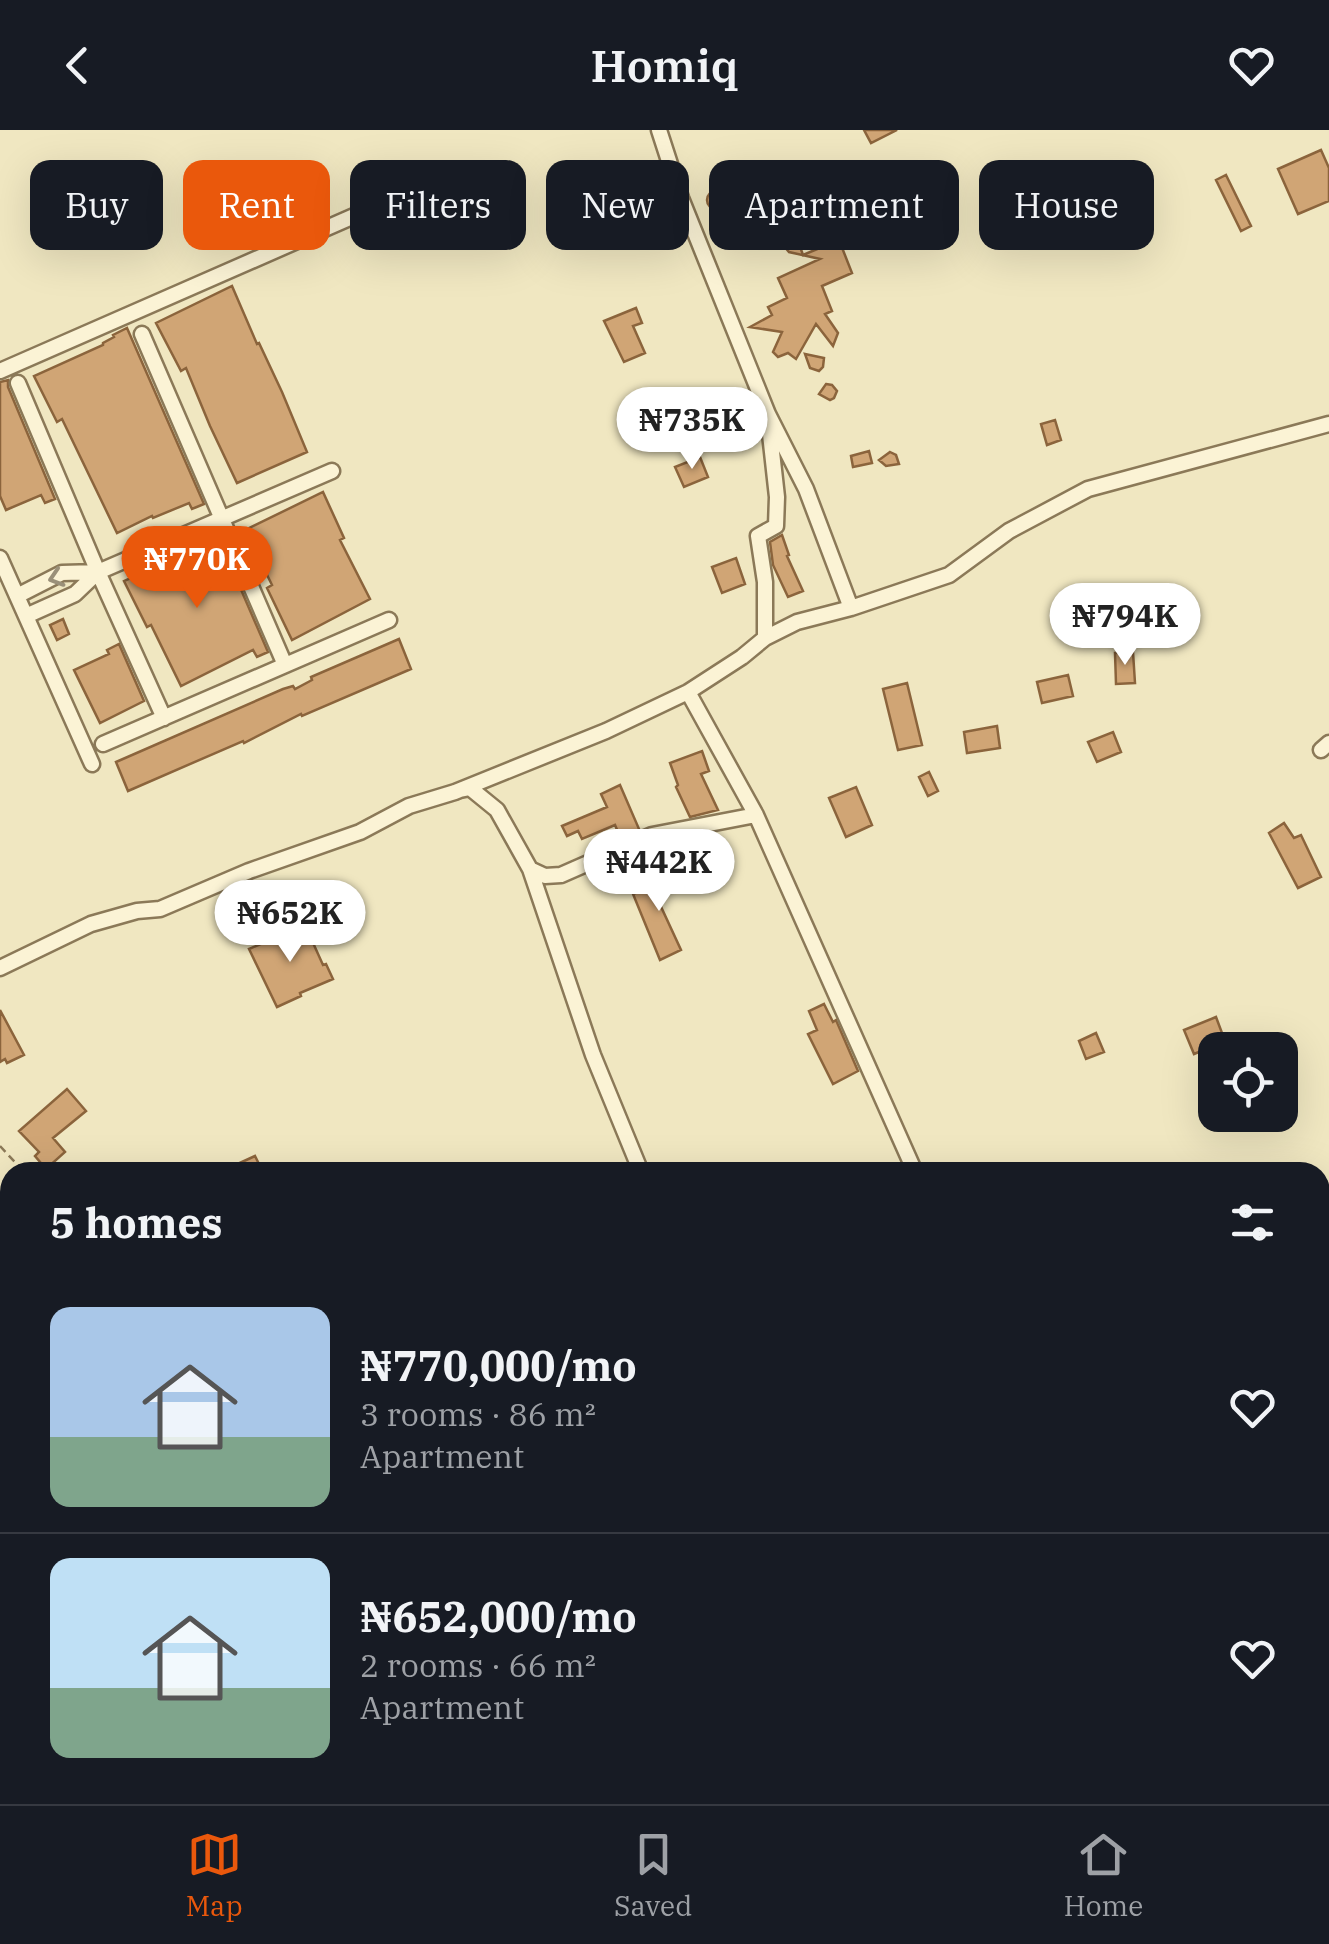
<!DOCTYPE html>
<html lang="en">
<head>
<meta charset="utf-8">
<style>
	body { margin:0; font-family:"IBM Plex Serif",serif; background:#20242c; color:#f1f3f6; height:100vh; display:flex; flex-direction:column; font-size:38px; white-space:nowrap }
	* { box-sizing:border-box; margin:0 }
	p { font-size:32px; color:#9ea1a6 }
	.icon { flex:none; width:55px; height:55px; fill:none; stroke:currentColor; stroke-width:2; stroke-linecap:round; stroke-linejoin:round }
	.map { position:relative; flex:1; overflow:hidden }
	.drawer { position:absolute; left:0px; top:1032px; width:1330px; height:642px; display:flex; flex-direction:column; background:#171b24; border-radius:30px 30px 0 0; box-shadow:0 10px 40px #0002 }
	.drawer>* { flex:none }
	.hud { position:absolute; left:30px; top:30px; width:1270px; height:90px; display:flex; gap:20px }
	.fabs { position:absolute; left:1198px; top:902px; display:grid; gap:20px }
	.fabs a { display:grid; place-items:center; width:100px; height:100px; border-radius:20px; background:#171b24; box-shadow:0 10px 40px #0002; font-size:50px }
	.price { position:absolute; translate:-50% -85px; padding:0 22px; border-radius:35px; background:#fff; color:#222; font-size:32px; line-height:65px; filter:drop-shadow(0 2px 5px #0008) }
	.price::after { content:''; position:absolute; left:50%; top:60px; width:30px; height:22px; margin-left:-15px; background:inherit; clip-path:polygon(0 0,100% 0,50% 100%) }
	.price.current { background:#ea580c; color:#fff }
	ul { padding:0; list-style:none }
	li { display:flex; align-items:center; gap:30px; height:250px; padding:0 50px }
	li+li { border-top:2px solid #363941 }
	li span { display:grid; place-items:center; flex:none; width:280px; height:200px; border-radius:20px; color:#555 }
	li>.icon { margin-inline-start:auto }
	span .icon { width:120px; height:120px; fill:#fffc; stroke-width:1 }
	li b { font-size:42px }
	h2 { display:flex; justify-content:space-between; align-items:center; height:120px; padding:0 50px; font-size:42px }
	.pill { padding:0 35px; border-radius:20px; background:#171b24; box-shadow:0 10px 40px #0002; font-size:35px; line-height:90px }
	.pill.current { background:#ea580c; color:#fff }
	header { display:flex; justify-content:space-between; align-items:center; height:130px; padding:0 50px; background:#171b24; font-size:45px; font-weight:600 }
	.menu { display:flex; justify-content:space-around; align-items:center; height:140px; border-top:2px solid #363941; background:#171b24; font-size:28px; color:#9ea1a6 }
	.menu a { display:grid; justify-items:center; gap:5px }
	.menu .current { color:#ea580c }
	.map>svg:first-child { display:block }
</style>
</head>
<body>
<header><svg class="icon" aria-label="back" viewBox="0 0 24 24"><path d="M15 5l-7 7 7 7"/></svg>Homiq<svg class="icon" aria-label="heart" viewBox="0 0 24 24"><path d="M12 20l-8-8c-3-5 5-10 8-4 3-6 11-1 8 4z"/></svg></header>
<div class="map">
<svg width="1329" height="1674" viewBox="0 0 1329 1674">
	<rect width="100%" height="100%" fill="#f0e7c1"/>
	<path fill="#c2cf95" d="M1329,1611V1674H1226L1241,1665H1320V1617Z"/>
	<path fill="#d0a575" stroke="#8b643c" stroke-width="2.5" d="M864,0H897L871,13Z
		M1321,20L1329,38V71L1298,84L1278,39Z
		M1226,45L1251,96L1241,101L1216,50Z
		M707 70a9 9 0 1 1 18 0a9 9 0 1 1-18 0Z
		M775,65L782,69L784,79L793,84L792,92L787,95L779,90L777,80L769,76V69Z
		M791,105L798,111L803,125L839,110L852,143L822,156L832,181L825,184L838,203L833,216L816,194L796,229L788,223L778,227L773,222L782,202L750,197L772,185L768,177L787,168L778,148L820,129L789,122L784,116Z
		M232,156L257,214L259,213L282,262L307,322L237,353L210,296L186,238L181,241L156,193Z
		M636,178L642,193L633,196L645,223L624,232L604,191Z
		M127,198L204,374L192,379L189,373L153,388L152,386L117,403L62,289L57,292L34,246L103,215V213L114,207L113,205Z
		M805,224L824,228L823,237L819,241L810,238Z
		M8,250V257L55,369L45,373L41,365L6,380L0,366V252Z
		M826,254L832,255L837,261L834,268L830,270L819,264Z
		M724,285L722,308L707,293Z
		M1055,290L1061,310L1047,315L1041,294Z
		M869,321L872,333L853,337L851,326Z
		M890,322L896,325L899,334L886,336L879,330Z
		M700,327L708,347L684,357L675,337Z
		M323,362L344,408L340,410L370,469L292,510L267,458L272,455L245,400Z
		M217,404L268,522L257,527L253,520L181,556L151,495L147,497L124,451L205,414L203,410Z
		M782,405L789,425L787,426L803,461L788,467L773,435L770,412Z
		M736,428L745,454L722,463L712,437Z
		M63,489L69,504L57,510L50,495Z
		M399,509L411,539L302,586L301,584L244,613L243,611L128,661L116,632L283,559L293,556L295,559L312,550L311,547Z
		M119,514L144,571L100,593L74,540L109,524L107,520Z
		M1133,522L1135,553L1116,554L1115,523Z
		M1068,545L1073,566L1042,573L1037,552Z
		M907,553L922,615L898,620L883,559Z
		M997,596L1000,618L967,623L964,602Z
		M1113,602L1121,622L1097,632L1088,612Z
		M702,621L709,641L701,644L718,680L690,687L676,657L678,655L670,633Z
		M929,642L938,661L928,666L919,647Z
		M620,655L639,699L620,707L615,695L582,709L578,701L567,706L562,696L607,677L601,664Z
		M856,657L872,695L846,707L829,668Z
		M1284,693L1294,708L1301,705L1321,747L1298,758L1269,703Z
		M707,723L717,748L701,754L691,729Z
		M669,737L678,758L657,768L681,820L660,830L633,764L660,753L656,743Z
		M305,795L323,835L326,834L333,849L300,863L301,866L277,877L249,819Z
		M824,874L833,892L836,890L858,941L833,954L808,904L817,900L809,881Z
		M0,880L24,925L7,933L5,929L0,932Z
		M1216,887L1225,911L1194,924L1184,900Z
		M1096,903L1104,922L1086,929L1079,911Z
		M67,959L86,981L53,1008L65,1022L46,1039L35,1026L39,1022L19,1001Z
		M255,1026L263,1042H220Z"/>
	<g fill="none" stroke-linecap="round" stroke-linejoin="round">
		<g stroke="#8b7958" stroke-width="19">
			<path id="minor" d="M659,0L681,68L768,284L806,359L851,478
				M142,204L285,535
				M0,241L402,65
				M18,253L98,442L164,588
				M0,428L92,634
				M17,466L62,443L98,442
				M26,486L75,464L98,442L332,341
				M765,508V452L758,406L776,396L777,367L769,295
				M688,562L756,685L915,1042
				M103,614L389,490
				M1321,620L1329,613
				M460,660L470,658L497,680L530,739L593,925L641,1042
				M530,739L545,746L561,745L652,705L756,685
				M0,838L91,794L137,781L160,779L249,741L360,702L409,676L455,662L606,601L688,562L742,527L765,508L797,492L851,478L949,445L1009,401L1088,359L1329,294
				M0,1260L10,1289
				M1320,1444L1329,1441
				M1320,1495L1329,1510
				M173,1665L177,1674
				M376,1665L380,1674
				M430,1674L451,1665"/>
		</g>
		<path stroke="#8b7958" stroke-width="2.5" stroke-dasharray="8 5" stroke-linecap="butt" d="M0,1016L24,1042
			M0,1097L10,1091"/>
		<use href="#minor" stroke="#fbf3d5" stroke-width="14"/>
	</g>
	<defs><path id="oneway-chevron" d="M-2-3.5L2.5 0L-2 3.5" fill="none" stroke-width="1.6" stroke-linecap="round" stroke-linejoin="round" transform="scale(2.5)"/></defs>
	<use stroke="#9a9079" href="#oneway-chevron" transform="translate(56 448) rotate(162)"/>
</svg>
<div class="fabs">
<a><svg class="icon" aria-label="locate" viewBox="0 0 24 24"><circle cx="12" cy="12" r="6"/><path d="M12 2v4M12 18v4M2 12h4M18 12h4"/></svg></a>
</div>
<b class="price" style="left:692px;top:342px">₦735K</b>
<b class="price current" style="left:197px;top:481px">₦770K</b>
<b class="price" style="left:1125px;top:538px">₦794K</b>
<b class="price" style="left:659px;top:784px">₦442K</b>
<b class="price" style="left:290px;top:835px">₦652K</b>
<div class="hud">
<a class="pill">Buy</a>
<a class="pill current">Rent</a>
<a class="pill">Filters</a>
<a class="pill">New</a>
<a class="pill">Apartment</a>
<a class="pill">House</a>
</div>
<section class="drawer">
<h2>5 homes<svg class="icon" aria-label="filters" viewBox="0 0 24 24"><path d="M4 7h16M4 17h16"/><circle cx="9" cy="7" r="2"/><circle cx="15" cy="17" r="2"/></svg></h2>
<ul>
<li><span style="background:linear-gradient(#a9c7e8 65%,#7fa58c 0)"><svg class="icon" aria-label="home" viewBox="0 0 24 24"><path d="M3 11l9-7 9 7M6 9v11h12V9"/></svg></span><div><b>₦770,000/mo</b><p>3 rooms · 86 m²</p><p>Apartment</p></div><svg class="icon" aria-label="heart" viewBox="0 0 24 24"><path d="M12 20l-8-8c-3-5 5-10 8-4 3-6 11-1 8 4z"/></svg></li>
<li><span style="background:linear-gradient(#bfe0f5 65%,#7fa58c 0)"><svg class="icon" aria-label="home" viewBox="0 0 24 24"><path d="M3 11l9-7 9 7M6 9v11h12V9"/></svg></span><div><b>₦652,000/mo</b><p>2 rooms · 66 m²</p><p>Apartment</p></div><svg class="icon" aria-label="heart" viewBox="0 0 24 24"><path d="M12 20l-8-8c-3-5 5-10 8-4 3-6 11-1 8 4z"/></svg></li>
</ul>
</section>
</div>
<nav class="menu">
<a class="current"><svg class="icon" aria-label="map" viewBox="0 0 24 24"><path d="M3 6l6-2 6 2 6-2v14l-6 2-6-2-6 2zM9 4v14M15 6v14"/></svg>Map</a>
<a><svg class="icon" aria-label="saved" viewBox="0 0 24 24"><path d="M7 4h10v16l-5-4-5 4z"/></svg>Saved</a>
<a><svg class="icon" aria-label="home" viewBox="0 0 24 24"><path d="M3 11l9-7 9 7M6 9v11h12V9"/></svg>Home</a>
</nav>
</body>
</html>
